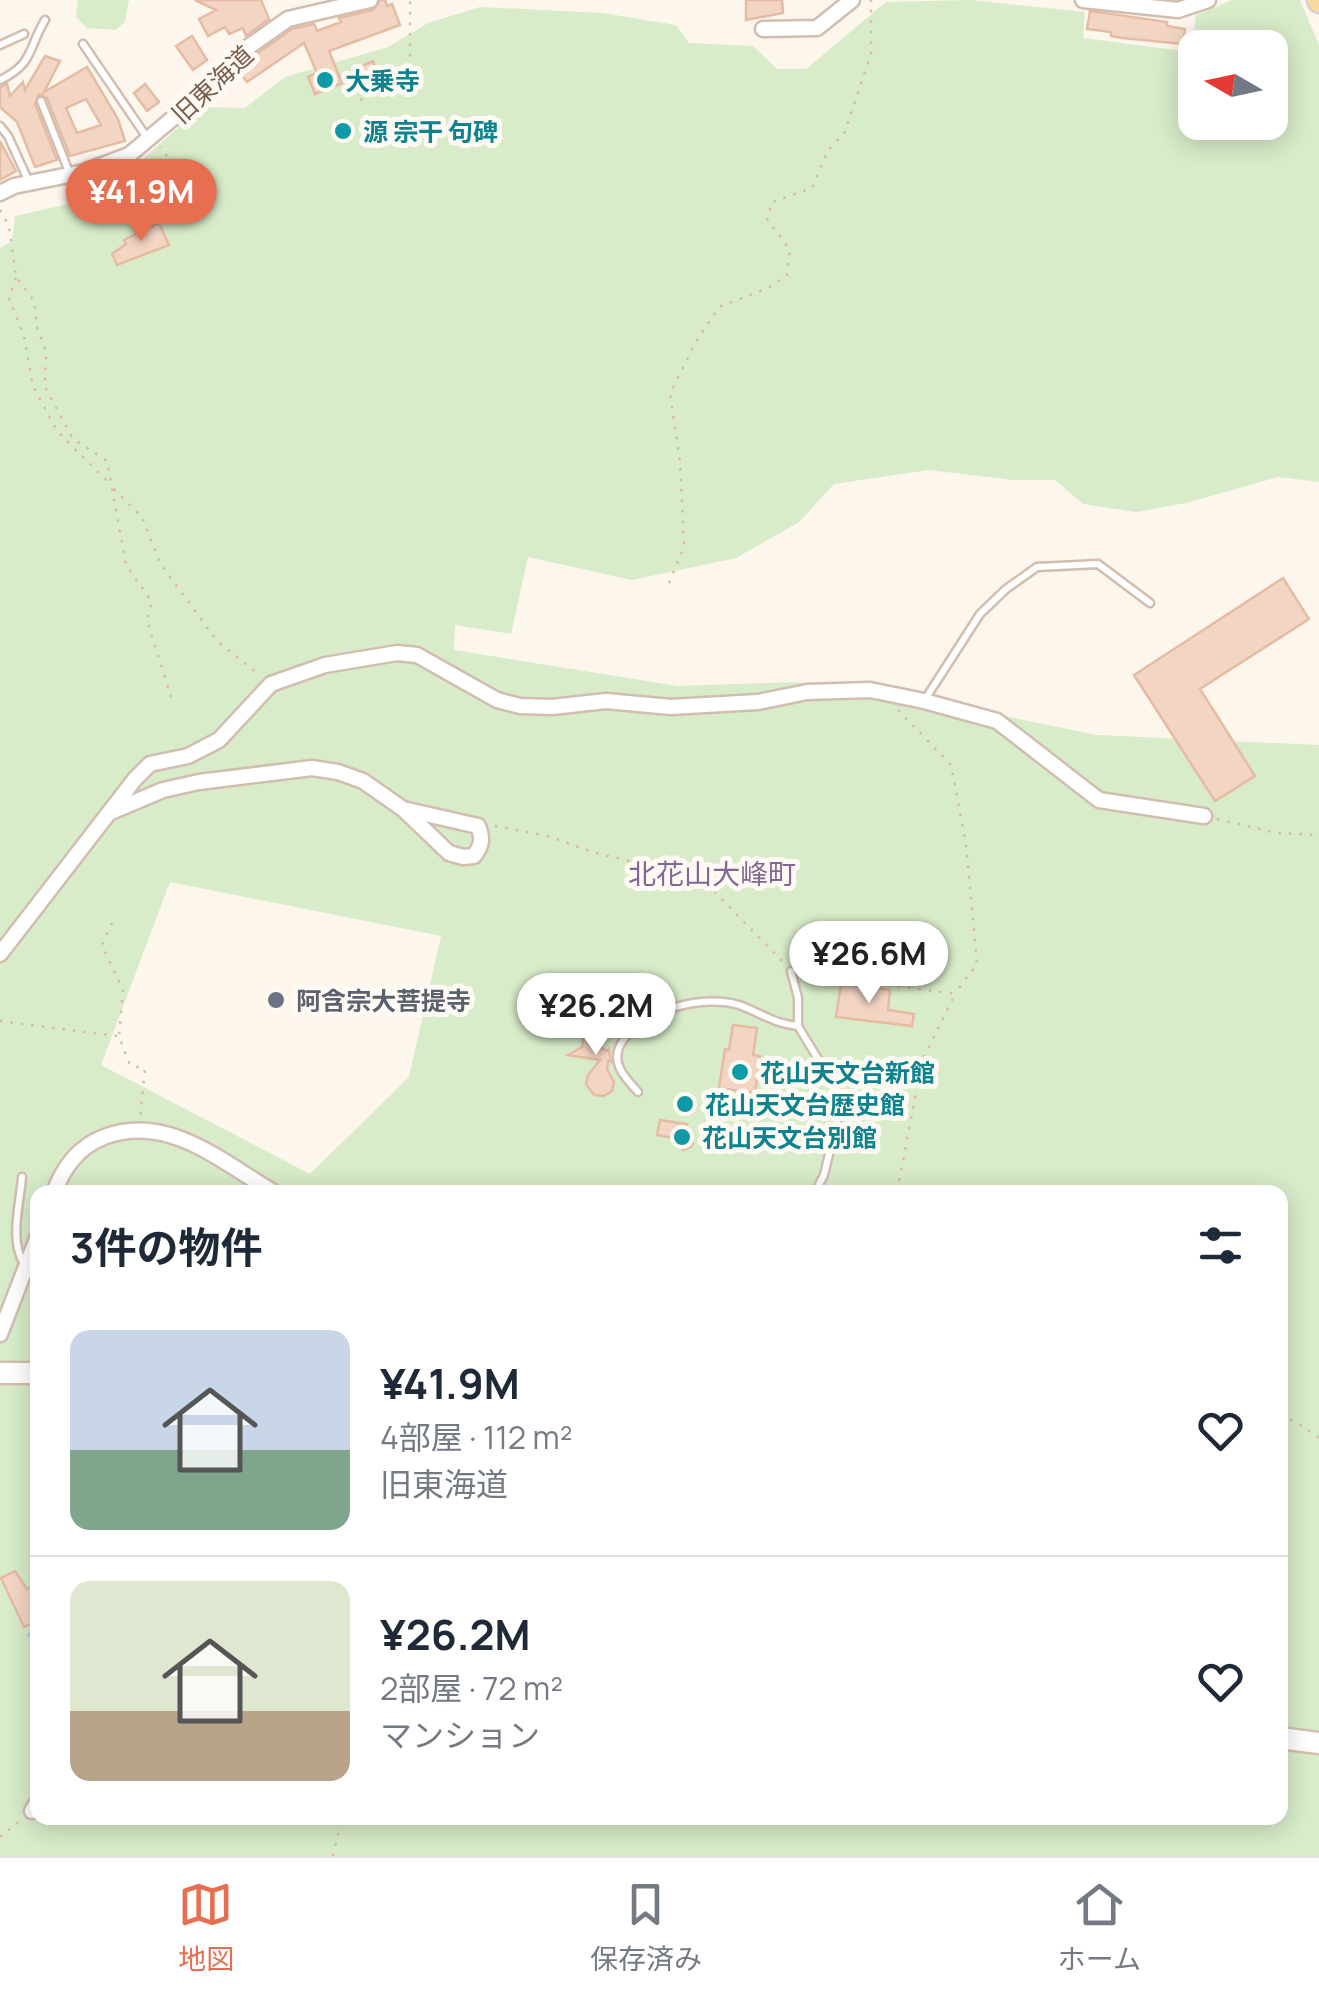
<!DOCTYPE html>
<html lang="ja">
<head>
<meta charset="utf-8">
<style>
	body { margin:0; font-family:Manrope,"Noto Sans JP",sans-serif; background:#f2f2f3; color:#1f2937; height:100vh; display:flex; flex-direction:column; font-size:38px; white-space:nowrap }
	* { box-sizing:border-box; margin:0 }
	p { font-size:32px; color:#747a83 }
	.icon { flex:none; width:55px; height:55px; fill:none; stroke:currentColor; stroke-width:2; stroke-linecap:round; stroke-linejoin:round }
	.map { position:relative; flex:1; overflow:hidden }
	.panel { position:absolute; left:30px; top:1185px; width:1258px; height:640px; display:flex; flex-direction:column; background:#fff; border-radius:20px; box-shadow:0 5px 25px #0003 }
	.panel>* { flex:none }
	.needle { width:65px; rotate:279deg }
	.controls { position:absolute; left:1178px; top:30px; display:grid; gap:20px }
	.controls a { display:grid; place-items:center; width:110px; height:110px; border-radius:20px; background:#fff; box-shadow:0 5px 25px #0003; font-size:50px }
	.price { position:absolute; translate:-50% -85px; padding:0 22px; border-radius:35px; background:#fff; color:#222; font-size:32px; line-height:65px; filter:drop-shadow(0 2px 5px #0008) }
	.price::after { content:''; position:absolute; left:50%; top:60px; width:30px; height:22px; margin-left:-15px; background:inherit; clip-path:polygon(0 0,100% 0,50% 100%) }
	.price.selected { background:#e76f51; color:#fff }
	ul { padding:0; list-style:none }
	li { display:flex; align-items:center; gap:30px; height:250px; padding:0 40px }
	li+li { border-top:2px solid #e0e1e3 }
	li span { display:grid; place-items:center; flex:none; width:280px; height:200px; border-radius:20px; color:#555 }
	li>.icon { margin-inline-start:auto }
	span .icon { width:120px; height:120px; fill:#fffc; stroke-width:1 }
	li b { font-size:42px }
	h2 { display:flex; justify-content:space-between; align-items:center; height:120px; padding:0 40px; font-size:42px }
	.tabs { display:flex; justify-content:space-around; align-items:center; height:140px; border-top:2px solid #e0e1e3; background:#fff; font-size:28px; color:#747a83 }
	.tabs a { display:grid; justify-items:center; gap:5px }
	.tabs .selected { color:#e76f51 }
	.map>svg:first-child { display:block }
</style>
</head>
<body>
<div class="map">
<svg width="1319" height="1856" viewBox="0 0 1319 1856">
	<rect width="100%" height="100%" fill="#fdf6ec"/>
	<path fill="#d8ecc9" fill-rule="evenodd" d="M78,0H129L125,22L115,30L87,28L76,17Z
		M971,0L1085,12L1083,38L1191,52L1196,15L1232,0H1300L1319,45V482L1278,477L1186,503L1136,512L1083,504L1055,480H1013L929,470L834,484L799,522L736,558L632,580L528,557L511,634L455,625L454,650L678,686L795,682L980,711L1097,735L1319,745V1856H0V248L12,241L15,216L64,205L130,176L147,155L201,107L245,108L285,77L388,47L428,23L480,7L603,13L676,25L689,43L753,46L777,69H806L886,2ZM1195,48H1270V122H1195ZM170,882L441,936L409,1077L310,1174L101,1065ZM38,1192H1280V1818H38Z"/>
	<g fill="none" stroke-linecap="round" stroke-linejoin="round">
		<path stroke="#a5d3da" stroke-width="5" d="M30,1635L38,1640"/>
	</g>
	<path fill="#f3d5c3" stroke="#e6bba3" stroke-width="2.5" fill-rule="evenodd" d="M195,0H261L269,19L246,36L243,28L229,34L225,27L208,36L199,19L216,10Z
		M380,0H385L387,6L392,4L400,25L329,51L342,83L315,94L308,77L317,73L304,43L247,82L239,71L251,58L292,29L314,24L317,31L341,22L339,18L373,10Z
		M746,0H782L783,13L746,20Z
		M1090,11L1167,22V26L1185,29L1183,44L1122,38L1111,36V32L1087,29Z
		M192,36L207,60L193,70L176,46Z
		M45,56L60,61L44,92L87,67L118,119L125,141L70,156L47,98L39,94L35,104L57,160L35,167L17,122L0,107V87L7,84L10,96L23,82L25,90ZM86,99L101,125L77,133L66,108Z
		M373,61L380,79L353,90L346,73Z
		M145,84L159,102L147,111L134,93Z
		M0,141L16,171L0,180Z
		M159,223L169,245L117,265L112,254L126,244L124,240Z
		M1283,578L1309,619L1200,689L1255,776L1215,801L1134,675Z
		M841,983L890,990L888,1010L914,1014L912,1026L836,1017Z
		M587,1016L604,1019L600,1047L607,1051L609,1049L611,1062L608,1061L607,1069L614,1082L612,1091L604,1096L594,1095L586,1084L588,1075L600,1060L568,1055L582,1047Z
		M733,1025L757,1028L753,1055L760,1056L755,1093L719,1088L725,1049L729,1050Z
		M660,1120L687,1124L686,1133L693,1143L691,1147L683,1150L673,1138L657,1135Z
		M15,1571L27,1589L33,1586L38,1596V1621L24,1627L1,1578Z"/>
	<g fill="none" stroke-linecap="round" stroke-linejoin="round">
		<g stroke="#d1beb0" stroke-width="11">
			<path id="lane" d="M83,44L148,139
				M0,45L24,34
				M0,80C34,64 28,48 45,20
				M41,101L69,172
				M0,126L8,136L29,182
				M924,701L980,614L1006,589L1037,567L1098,564L1150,603
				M791,971L798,998V1026L838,1092L840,1108L824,1175L815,1192
				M638,1092C623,1076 608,1060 624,1039C645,1009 705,994 739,1005C761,1013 775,1024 798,1026
				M22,1177C20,1204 9,1240 24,1264"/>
		</g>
		<g stroke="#d1beb0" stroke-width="19">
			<path id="street" d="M1083,0L1178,10L1208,0
				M763,29L817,28L852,0
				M0,193L14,186L84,172L129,155L210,87L244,50L288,19L370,0
				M111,812L163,790L199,782L312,768L338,772L363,781L403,809L449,853L463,857L474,856C482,845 483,839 478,826L403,809
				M0,954L135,779L150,764L188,756L219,740L271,684L325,665L397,653L417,655L497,700L520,706L552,707L606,701L671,707L758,702L807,692L870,690L924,701L997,721L1099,800L1204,816
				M54,1192C64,1167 78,1147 104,1137C167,1113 221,1161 273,1192
				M0,1334L38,1236
				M32,1811L38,1801"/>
		</g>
		<g stroke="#d6c0b0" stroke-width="25">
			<path id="secondary" d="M0,1373H38
				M1280,1738L1319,1743"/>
		</g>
		<g stroke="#dad1cd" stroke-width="25">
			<path id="primary" d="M1318,0L1319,2"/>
		</g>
		<path stroke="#d9b8a5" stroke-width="2.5" stroke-dasharray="2.5 8" stroke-linecap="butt" d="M377,71L410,65V0
			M360,100L382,90L409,66
			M0,210L9,226L16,277L34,301L37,327L46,352L45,387L73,439L107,461L126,565L152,602L147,621L171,697
			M140,232L137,226L173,211C186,183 179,170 160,147
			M16,278L9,298L24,336L33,386L57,431L109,483
			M114,489L142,517L160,563L217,641L257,673
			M669,583L684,547L680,462L670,394L695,343L719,307L768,288L787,275L790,250L767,219L772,202L812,188L828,150L844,134L871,54V0
			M898,710L951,765L966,844L977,964L956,992
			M1217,819L1277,833L1319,835
			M495,826L551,837L592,852L695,877L708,885L784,963
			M112,923L102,945L123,990L119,1036L130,1065L145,1069L140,1118
			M804,973L955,994L922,1061L897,1192
			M0,1021L117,1036
			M1280,1417L1295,1421L1319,1438
			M36,1584L38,1587
			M35,1622L38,1626
			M0,1837L22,1819
			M333,1856L342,1818"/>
		<use href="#lane" stroke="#fff" stroke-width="6"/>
		<use href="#street" stroke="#fff" stroke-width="14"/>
		<use href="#secondary" stroke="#fff" stroke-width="20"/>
		<use href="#primary" stroke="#fbd9a5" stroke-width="20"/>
	</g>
	<g fill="#0f9aa8" stroke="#fffaf3" stroke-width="4">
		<circle cx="325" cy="80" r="10"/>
		<circle cx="343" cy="131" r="10"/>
		<circle cx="740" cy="1072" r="10"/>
		<circle cx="685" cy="1104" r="10"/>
		<circle cx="682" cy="1137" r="10"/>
	</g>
	<circle fill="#6b7280" stroke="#fffaf3" stroke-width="4" cx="276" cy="1000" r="10"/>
	<g text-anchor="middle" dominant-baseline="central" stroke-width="10" stroke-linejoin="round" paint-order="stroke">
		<g font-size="25" font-weight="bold" fill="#0d838f" stroke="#fffaf3" text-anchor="start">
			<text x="345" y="80">大乗寺</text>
			<text x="363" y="131">源 宗干 句碑</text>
			<text x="760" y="1072">花山天文台新館</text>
			<text x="705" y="1104">花山天文台歴史館</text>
			<text x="702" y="1137">花山天文台別館</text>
		</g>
		<g font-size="25" fill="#7a5c4d" stroke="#fffaf3">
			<text transform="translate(212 84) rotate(-43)">旧東海道</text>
		</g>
		<g font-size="25" font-weight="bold" fill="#5b616d" stroke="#fffaf3" text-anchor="start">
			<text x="296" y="1000">阿含宗大菩提寺</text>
		</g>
		<g font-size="28" fill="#846695" stroke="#fffaf3">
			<text x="712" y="873">北花山大峰町</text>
		</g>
	</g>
</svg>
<div class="controls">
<a><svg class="needle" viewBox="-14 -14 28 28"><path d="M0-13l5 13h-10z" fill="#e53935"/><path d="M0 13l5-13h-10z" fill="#747a83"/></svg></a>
</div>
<b class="price selected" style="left:141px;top:244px">¥41.9M</b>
<b class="price" style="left:869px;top:1006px">¥26.6M</b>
<b class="price" style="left:596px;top:1058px">¥26.2M</b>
<section class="panel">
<h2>3件の物件<svg class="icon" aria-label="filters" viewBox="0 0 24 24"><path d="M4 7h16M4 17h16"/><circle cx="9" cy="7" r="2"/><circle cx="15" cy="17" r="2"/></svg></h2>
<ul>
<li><span style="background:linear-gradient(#c9d6e8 60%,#7fa58c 0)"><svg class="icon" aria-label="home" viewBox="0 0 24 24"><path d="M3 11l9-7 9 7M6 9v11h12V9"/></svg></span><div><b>¥41.9M</b><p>4部屋 · 112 m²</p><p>旧東海道</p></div><svg class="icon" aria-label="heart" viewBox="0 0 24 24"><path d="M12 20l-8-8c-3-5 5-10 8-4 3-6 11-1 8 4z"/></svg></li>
<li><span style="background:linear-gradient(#dfe7d0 65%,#b9a48a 0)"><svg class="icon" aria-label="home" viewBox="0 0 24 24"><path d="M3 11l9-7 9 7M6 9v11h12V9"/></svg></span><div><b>¥26.2M</b><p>2部屋 · 72 m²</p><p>マンション</p></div><svg class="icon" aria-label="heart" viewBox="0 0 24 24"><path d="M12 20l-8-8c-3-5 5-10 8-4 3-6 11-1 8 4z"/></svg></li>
</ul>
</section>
</div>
<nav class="tabs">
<a class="selected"><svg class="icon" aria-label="map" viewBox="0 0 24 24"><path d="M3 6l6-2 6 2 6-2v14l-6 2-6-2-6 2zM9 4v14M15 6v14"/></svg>地図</a>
<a><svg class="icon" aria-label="saved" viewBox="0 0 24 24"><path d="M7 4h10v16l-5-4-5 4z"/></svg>保存済み</a>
<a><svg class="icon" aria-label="home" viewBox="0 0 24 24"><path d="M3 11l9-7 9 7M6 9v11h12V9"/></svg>ホーム</a>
</nav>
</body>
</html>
